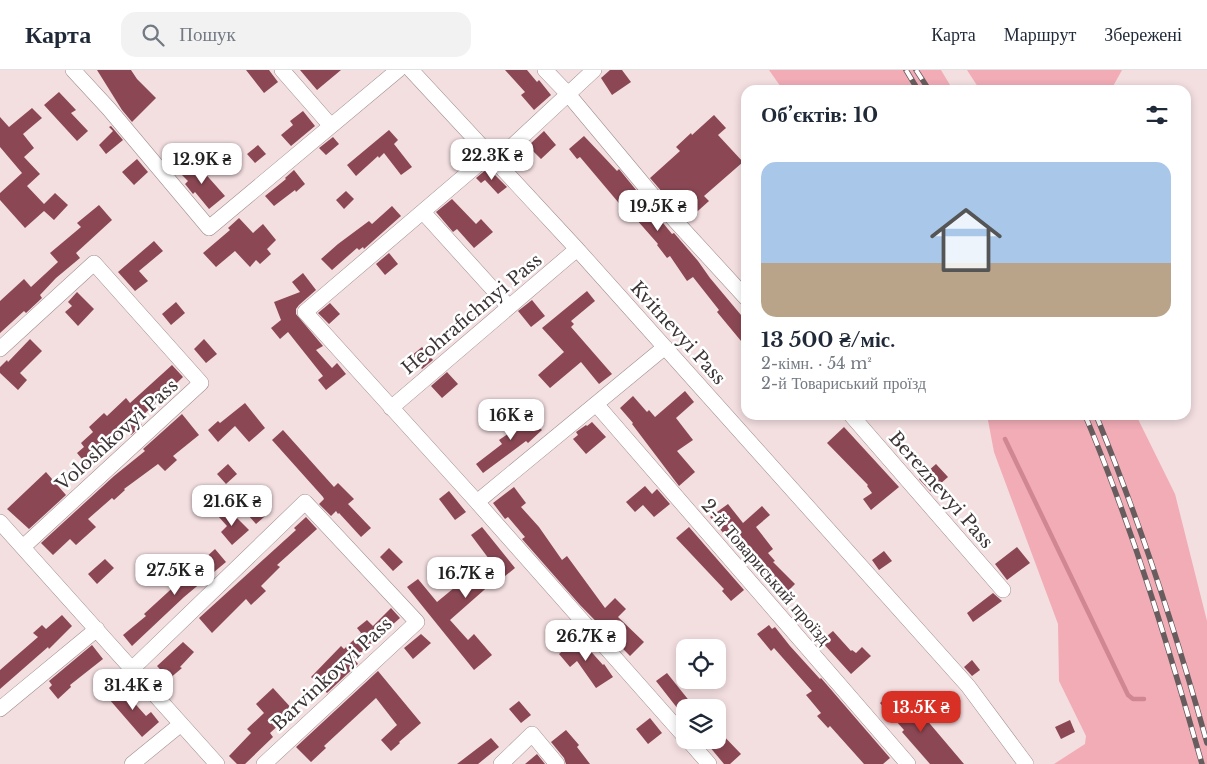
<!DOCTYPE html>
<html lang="uk">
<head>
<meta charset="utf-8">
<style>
	body { margin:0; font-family:"Libre Baskerville",serif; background:#f2f2f3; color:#1f2937; height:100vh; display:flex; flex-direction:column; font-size:19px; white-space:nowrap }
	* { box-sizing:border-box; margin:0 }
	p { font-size:16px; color:#747a83 }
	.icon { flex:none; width:28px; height:28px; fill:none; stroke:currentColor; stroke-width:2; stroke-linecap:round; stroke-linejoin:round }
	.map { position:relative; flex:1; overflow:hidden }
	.side { position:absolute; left:741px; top:15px; width:450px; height:335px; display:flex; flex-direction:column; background:#fff; border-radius:15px; box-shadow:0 2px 8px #0003 }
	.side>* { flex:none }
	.fabs { position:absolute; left:676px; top:569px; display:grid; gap:10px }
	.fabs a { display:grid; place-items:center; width:50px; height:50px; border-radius:10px; background:#fff; box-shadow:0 2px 8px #0003; font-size:25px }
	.price { position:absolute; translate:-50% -42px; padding:0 11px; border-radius:10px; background:#fff; color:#222; font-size:16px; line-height:32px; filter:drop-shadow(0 1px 2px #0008) }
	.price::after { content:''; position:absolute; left:50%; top:30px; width:15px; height:11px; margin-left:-8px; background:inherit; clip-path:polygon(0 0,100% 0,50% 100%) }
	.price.selected { background:#d93025; color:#fff }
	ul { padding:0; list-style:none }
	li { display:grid; align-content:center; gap:10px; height:265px; padding:0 20px }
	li+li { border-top:1px solid #e0e1e3 }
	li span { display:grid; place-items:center; height:155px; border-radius:15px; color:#555 }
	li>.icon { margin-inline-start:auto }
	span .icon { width:90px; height:90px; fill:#fffc; stroke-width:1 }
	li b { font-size:21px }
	h2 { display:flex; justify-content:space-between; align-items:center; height:60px; padding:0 20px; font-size:21px }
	header { display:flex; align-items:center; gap:30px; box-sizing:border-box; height:70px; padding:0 25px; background:#fff; border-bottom:1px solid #e0e1e3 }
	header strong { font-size:24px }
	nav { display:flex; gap:28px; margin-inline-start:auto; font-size:18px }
	.search { width:350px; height:45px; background:#f2f2f3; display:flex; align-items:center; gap:12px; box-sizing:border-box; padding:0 18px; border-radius:15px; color:#747a83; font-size:19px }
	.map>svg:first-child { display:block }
</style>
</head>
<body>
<header>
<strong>Карта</strong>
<div class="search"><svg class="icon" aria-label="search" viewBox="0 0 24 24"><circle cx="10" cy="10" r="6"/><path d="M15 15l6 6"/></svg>Пошук</div>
<nav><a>Карта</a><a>Маршрут</a><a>Збережені</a></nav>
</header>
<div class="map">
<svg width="1207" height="694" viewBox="0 0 1207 694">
	<rect width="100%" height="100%" fill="#f3dee0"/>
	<path fill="#f1acb6" d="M769,0H941L953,20H783Z
		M967,0H1122L1111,20H980Z
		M987,345H1136L1175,424L1207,551V694H1054L1085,674L1086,666L1059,611L1058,554L994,382Z"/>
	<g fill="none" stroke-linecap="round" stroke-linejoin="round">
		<path stroke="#d08792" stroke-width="4.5" d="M1005,369L1128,625L1133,629H1144"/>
	</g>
	<path fill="#8b4854" d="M97,0H131L137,9L156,28L132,52L122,40Z
		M246,0H269L278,12L264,23Z
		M300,0H341L317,20Z
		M505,0H527L537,12L539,10L551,25L534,40L521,25L525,22Z
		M610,0H622L631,12L612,25L601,8Z
		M59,22L76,40L71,43L88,61L77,71L44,35Z
		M32,38L42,48L23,64L34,78L24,87L40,104L27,116L44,134L55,123L68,135L54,150L44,141L25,158L0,130V123L22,103L0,77V47L9,57Z
		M303,41L315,56L291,76L281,65L293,55L290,51Z
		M714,45L726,58L718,65L743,92L704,126L709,131L690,148L665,121L663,123L650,108L680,81L676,77L691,63L692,65Z
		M111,56L123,70L106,84L99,75L113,61L109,57Z
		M389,60L398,70L394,74L412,97L401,105L384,83L379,88L378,86L356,106L347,95Z
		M544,61L556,75L541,89L528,76Z
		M584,66L603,86L617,101L619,99L672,164L674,163L698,191L710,208L746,251V277L717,242L719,240L693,207L687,211L670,186L667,188L657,175L658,174L636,149L634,151L580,87L577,89L569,79Z
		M333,67L339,74L326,85L319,78Z
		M258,75L266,84L255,93L247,84Z
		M137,89L148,102L134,115L122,102Z
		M194,91L225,126L209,139L195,122L193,124L185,114L188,111L181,104Z
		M488,98L507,117L498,124L485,110L481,113L476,108Z
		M294,100L305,114L296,122L295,120L274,136L265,126L286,109L285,108Z
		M346,121L354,129L344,139L336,130Z
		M452,129L476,154L481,149L493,162L474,178L457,159L453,162L436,142Z
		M99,135L112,150L76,183L80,188L56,208L40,225L42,228L26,243L24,241L0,263V231L24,209L31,217L58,192L50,183L81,157L77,153Z
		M392,136L401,146L364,179L363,177L359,180L357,178L332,200L321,189L338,174L369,151L372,154Z
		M239,148L253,163L263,154L276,170L267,179L271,184L260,194L256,190L250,197L235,181L216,197L203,183L230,160L228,158Z
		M154,171L163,181L139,201L148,211L135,221L118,202Z
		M389,183L398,194L385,205L376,194Z
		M303,203L316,220L299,235L296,239V244L323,276L316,280L332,298L337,293L346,304L326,320L318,310L323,306L288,262L280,269L271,258L281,250L274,232L300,222L292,212Z
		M587,221L595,231L571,251L574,254L571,257L612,304L599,314L581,292L550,318L538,305L564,282L542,258Z
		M77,222L94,239L78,256L65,242L72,236L68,232Z
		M532,230L545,246L531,257L518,241Z
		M176,232L185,243L171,255L162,244Z
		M330,233L340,244L329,254L318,243Z
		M30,269L42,281L20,303L27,310L18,320L0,303V297L7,290L8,292Z
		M204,269L217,284L206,293L194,279Z
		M422,277L433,290L422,299L411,286Z
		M172,295L183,307L138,350L142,355L131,365L125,359L87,395L77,383L84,377L81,373L93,362L89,357L104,343L107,346L126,328L130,333Z
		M447,302L458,314L442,328L431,316Z
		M685,321L694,332L676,348L693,370L677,381L695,402L679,416L632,354L633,353L620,338L633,326L647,342L649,340L655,347Z
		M245,333L265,358L249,372L235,356L218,372L208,360L218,351L220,353Z
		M522,342L542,360L528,373L526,371L483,403L476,394L502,374L499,370L515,359L510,353Z
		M182,344L199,365L173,386L177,390L165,401L158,394L124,419L125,420L114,430L112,428L88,449L96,457L76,475L70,469L53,485L41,473L114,406L145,381L143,379Z
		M592,352L606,367L586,384L573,369L578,365L576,362L586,355L587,356Z
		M844,357L899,417L871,440L863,429L872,423L867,416L868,415L827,373Z
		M283,360L334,417L338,413L354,429L348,434L371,458L361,467L339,443L338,444L336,441L331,446L319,434L324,429L323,427L272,370Z
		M228,394L237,404L226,414L217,404Z
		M936,394L948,407L931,422L919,409Z
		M46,402L66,425L29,459L7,439Z
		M645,416L652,424L657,419L670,434L654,447L643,435L635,442L626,432Z
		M514,417L526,433L521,437L539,457L562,490L567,486L605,538L615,528L626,539L618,547L644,572L630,586L580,535L522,469L525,467L508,447L505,449L493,433Z
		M449,421L466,442L455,450L439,429Z
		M263,433L271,441L256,454L248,445Z
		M728,434L743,453L762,436L770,445L756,457L773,479L768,483L775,491L773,492L795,514L783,526L753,493L754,492L729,461L725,465L710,447Z
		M227,438L249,460L232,475L221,462L227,456L218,446Z
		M306,447L317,459L277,495L280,497L261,516L266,521L251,535L246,529L212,563L199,548L296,460L294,458Z
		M482,457L515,498L494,515L492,513L450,550L468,570L474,564L492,585L474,600L407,517L418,509L437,532L489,489L471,465Z
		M689,457L744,520L731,531L722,521L724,519L676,468Z
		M1017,477L1030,493L1007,510L995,494Z
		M389,478L403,492L393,501L380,487Z
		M215,479L226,492L184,527L132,576L123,565L146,546L144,544Z
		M884,481L892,491L879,500L872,490Z
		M105,489L114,498L97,514L88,504Z
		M993,523L1002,531L973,552L967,543Z
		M391,538L400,548L354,589L358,594L327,623L311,607L341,576L344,579L361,563L357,558L367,550L373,556Z
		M62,545L72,556L49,579L48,577L0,619V600L38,567L33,563L42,555L46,559Z
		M769,555L772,559L775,557L790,576L820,609L821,608L890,688L883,694H864L830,656L828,658L817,646L821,643L806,625L812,621L774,578L771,581L757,564Z
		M833,561L851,581L852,580L856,583L862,577L871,586L851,604L821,571Z
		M421,564L431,573L413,589L404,578Z
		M578,567L603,595L604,594L613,607L596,618L577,591L570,597L559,584Z
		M183,572L194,582L180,597L182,598L169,609L157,596Z
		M92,575L103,589L70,615L71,617L58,629L49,618L52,615L49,611Z
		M972,590L980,600L972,606L964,597Z
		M378,601L421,653L399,672L400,673L391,681L381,670L397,655L376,628L324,676L326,678L311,692L296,677Z
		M667,603L695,638H685V648L656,611Z
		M127,613L135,623L130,628L146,646L151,642L159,652L142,667L109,629Z
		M273,618L294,641L270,663L273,667L245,694H237L229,686L251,663L247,659L264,643L256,634Z
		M892,623L907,640L914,635L964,694H930L902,662L904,660L880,633Z
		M519,631L531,645L521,653L509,639Z
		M650,648L662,663L648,674L636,659Z
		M1070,650L1075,662L1061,669L1055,657Z
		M566,660L579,675L577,677L590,694H566L564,688L551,672Z
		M718,660L741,684L730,694H724L704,670H718Z
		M491,668L499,677L478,694H457Z
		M537,684L545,694H525Z"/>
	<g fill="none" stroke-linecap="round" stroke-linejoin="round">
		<g stroke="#a08d8f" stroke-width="16">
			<path id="minor" d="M73,0L109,39L209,158L398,0
				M282,0L331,56
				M411,0L577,179L968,616L1026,694
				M545,0L568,24L659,133L746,228
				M495,92L594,0
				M423,142L509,237
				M665,277L477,432L685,667
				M0,279L94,193L201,313L23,477
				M596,334L908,694
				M391,338L577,179
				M851,345L1003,520
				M477,432L305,242L489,85
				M0,452L217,694
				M132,599L305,432L417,552L264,694
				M0,639L97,559
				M688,670L709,694
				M132,694L181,654
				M501,694L532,664L557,694"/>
		</g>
		<use href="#minor" stroke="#fff" stroke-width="15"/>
		<g stroke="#675c5e" stroke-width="5.5">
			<path id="rail" d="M906,0L918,20
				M916,0L929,20
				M1085,345C1133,459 1168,575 1202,694
				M1096,345C1140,452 1176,562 1207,673"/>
		</g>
		<use href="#rail" stroke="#fff" stroke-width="4" stroke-dasharray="11" stroke-linecap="butt"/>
	</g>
	<g text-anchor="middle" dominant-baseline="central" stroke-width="5" stroke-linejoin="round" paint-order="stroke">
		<g font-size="18" fill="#3c3435" stroke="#fff">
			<text transform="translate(472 244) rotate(-40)">Heohrafichnyi Pass</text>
			<text transform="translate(678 263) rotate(48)">Kvitnevyi Pass</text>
			<text transform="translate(117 365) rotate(-42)">Voloshkovyi Pass</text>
			<text transform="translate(941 420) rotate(49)">Bereznevyi Pass</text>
			<text transform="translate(766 502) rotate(49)">2-й Товариський проїзд</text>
			<text transform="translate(332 604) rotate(-43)">Barvinkovyi Pass</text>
		</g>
	</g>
</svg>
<div class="fabs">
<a><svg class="icon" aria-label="locate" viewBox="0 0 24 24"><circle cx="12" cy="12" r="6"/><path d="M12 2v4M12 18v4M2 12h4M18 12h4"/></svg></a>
<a><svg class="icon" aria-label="layers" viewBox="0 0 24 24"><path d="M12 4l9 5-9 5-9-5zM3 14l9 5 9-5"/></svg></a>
</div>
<b class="price" style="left:492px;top:111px">22.3K ₴</b>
<b class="price" style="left:202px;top:115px">12.9K ₴</b>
<b class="price" style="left:658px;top:162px">19.5K ₴</b>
<b class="price" style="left:511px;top:371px">16K ₴</b>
<b class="price" style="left:232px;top:457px">21.6K ₴</b>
<b class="price" style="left:175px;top:526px">27.5K ₴</b>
<b class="price" style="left:466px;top:529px">16.7K ₴</b>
<b class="price" style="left:586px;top:592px">26.7K ₴</b>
<b class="price" style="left:133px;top:641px">31.4K ₴</b>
<b class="price selected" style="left:921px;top:663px">13.5K ₴</b>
<section class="side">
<h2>Об’єктів: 10<svg class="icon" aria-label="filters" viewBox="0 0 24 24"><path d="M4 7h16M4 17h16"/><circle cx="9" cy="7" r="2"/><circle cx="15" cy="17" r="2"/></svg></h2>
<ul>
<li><span style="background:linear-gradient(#a9c7e8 65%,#b9a48a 0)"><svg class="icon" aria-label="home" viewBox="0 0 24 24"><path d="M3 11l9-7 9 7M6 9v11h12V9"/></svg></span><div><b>13 500 ₴/міс.</b><p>2-кімн. · 54 m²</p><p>2-й Товариський проїзд</p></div></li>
</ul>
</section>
</div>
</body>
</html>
